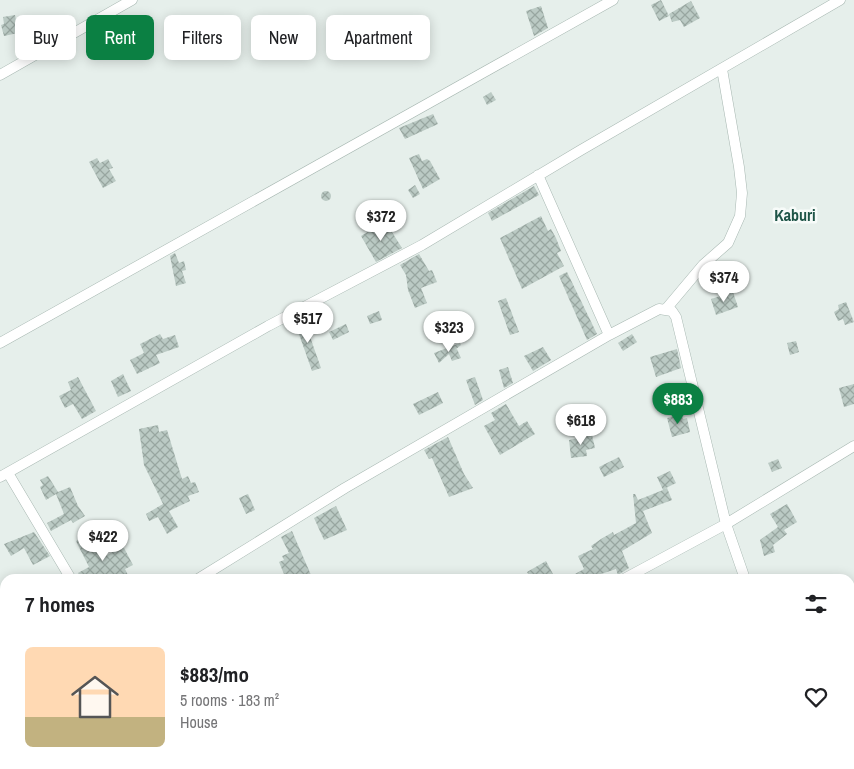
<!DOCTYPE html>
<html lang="en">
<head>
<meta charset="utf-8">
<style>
	body { margin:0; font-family:"Archivo Narrow",sans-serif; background:#f6f6f6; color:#202124; height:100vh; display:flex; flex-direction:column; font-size:19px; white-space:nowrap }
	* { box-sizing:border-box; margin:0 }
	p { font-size:16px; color:#757577 }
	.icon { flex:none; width:28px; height:28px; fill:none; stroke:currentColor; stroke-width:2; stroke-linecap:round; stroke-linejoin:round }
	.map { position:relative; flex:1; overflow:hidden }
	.side { position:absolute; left:0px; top:574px; width:855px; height:196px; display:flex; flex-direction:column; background:#fff; border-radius:15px 15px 0 0; box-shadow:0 2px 12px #0003 }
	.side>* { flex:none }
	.guide { position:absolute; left:15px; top:15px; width:500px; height:45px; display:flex; gap:10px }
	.price { position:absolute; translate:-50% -42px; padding:0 11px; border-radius:18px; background:#fff; color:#222; font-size:16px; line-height:32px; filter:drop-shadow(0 1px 2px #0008) }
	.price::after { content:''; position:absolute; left:50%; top:30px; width:15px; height:11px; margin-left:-8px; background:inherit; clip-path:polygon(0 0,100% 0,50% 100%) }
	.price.active { background:#0b8043; color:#fff }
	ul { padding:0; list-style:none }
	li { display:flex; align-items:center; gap:15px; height:125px; padding:0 25px }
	li span { display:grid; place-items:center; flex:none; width:140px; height:100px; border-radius:8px; color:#555 }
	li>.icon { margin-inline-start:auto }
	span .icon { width:60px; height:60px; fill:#fffc; stroke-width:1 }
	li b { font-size:21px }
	h2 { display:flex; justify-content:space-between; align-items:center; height:60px; padding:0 25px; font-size:21px }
	.tag { padding:0 18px; border-radius:8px; background:#fff; box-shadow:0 2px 12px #0003; font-size:18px; line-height:45px }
	.tag.active { background:#0b8043; color:#fff }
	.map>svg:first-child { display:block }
</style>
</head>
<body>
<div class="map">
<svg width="854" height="769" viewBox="0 0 854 769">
	<defs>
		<pattern id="building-cross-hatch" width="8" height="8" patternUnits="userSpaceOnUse" patternTransform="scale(1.25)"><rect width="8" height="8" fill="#bbcac4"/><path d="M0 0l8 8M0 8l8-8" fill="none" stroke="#98a6a0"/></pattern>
	</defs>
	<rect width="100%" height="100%" fill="#e6efeb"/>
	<path fill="url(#building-cross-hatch)" d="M661,0L669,16L659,21L651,5Z
		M691,1L700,18L684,27L680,20L672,22L669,14Z
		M541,6L548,28L534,36L526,11Z
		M15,15L18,33L4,36L1,25L4,24L3,17Z
		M491,92L496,100L487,105L483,97Z
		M433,114L438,124L405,139L399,128Z
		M419,154L422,161L427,159L430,161L440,179L423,189L409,158Z
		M97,158L100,163L108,159L113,168L109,169L116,181L103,188L89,162Z
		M415,185L420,194L413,198L408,190Z
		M534,186L539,195L492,221L488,213Z
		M321 196a5 5 0 1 1 10 0a5 5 0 1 1-10 0Z
		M541,216L548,231L551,229L556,238L561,251L557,253L564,266L522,289L500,238Z
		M385,221L402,248L376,262L361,236Z
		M175,253L179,263L184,261L186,270L182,271L186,283L176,286L170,256Z
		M419,254L429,271L432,270L437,282L421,288L427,303L415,308L408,290L406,275L400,265Z
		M567,272L597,334L587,340L559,276Z
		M733,292L738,307L716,315L711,299Z
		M506,298L519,332L510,335L498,301Z
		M846,302L854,322L845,325L843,319L838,321L834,312L839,309L838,305Z
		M379,311L382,320L370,324L367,316Z
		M303,317L321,368L312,371L294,320Z
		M346,324L349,332L333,340L329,332Z
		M160,334L163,339L175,335L179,347L156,355L160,363L137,374L130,360L144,353L140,344Z
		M632,334L637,342L623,351L618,343Z
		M796,341L799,352L790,355L787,343Z
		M460,343L461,345L455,350L457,349L461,358L452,361L449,354L439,363L434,353Z
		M543,347L551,360L533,371L524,356Z
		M677,349L681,368L656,377L650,357Z
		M508,367L513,383L504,388L499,370Z
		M123,374L131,391L118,397L111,381Z
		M78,377L96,411L82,419L73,404L65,408L59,396L71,390L68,382Z
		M475,377L483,400L475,405L466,380Z
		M854,384V404L844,407L839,388Z
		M438,392L443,403L419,415L413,404Z
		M506,404L519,426L527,421L535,434L500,455L484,426L495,420L491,413Z
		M681,414L683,419L687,418L690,432L672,437L667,418Z
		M158,425L159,432L167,430L182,479L188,476L191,483L195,482L199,492L188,496L190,501L169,511L178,527L167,534L158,517L149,521L146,514L163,504L144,465L139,429Z
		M592,435L595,448L586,450L587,456L571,458L569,440Z
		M448,437L464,474L473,488L449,497L432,458L429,459L424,450Z
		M619,457L624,467L604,477L599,467Z
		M778,459L782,468L772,472L768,463Z
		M670,471L676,483L664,489L667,488L672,500L643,511L652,533L622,551L629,568L618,575L616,569L595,576L596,579H566L584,569L578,556L593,549L591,546L601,539L613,532L614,535L636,523L633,494H635L638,500L663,490L657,477Z
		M48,476L58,492L70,487L78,506L85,516L73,523L71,520L51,531L47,523L64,514L56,494L46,500L40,487L43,485L40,480Z
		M248,494L255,510L246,514L239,498Z
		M787,504L797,522L784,530L787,534L773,545L775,552L764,556L760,540L778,527L770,514Z
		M336,506L347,530L324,540L314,518Z
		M110,522L115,530L100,538L95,530Z
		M292,531L311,575L302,579H286L279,562L284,560L282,556L289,553L281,537Z
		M34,532L50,556L33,565L24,548L11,556L4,544Z
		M91,534L102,558L123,546L133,565L125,569L130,579H82L78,573L89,567L76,541Z
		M546,561L553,574L544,579H531L527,572Z"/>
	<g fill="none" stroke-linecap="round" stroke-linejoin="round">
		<g stroke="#a8b8b2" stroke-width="11">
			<path id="street" d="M0,75L132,0
				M538,175L609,335L659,309L672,311L676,317L726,524L745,579
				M666,309L703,265L728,243L740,216L742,193L739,167L722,69
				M0,343L613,0
				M8,473L71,579
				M0,477L268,326L422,245L581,150L840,0
				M198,579L345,488L609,335
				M624,579L726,524L854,446
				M0,697L5,694
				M850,705L854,702
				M806,765L807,769
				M299,769L305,765
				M742,769L749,765"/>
		</g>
		<use href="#street" stroke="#fff" stroke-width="10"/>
	</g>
	<g text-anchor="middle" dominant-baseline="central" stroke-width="5" stroke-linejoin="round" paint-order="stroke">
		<g font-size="16" font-weight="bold" fill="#1f5548" stroke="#f7fbf9">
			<text x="795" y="215">Kaburi</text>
		</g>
	</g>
</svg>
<b class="price" style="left:381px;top:242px">$372</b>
<b class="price" style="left:724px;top:303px">$374</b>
<b class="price" style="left:308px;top:344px">$517</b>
<b class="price" style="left:449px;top:353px">$323</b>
<b class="price active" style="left:678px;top:425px">$883</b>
<b class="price" style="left:581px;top:446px">$618</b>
<b class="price" style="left:103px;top:562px">$422</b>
<div class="guide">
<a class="tag">Buy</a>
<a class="tag active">Rent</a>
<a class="tag">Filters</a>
<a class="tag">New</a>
<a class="tag">Apartment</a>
</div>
<section class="side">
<h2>7 homes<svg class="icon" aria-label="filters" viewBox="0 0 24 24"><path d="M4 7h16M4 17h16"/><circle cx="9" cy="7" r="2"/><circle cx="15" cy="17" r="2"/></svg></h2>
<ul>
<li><span style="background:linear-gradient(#ffd9b3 70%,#c2b280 0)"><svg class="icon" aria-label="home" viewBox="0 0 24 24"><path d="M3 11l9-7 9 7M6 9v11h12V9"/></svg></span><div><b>$883/mo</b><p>5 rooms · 183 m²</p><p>House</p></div><svg class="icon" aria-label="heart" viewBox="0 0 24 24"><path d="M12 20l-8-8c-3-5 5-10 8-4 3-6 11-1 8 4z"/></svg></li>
</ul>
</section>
</div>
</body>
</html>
